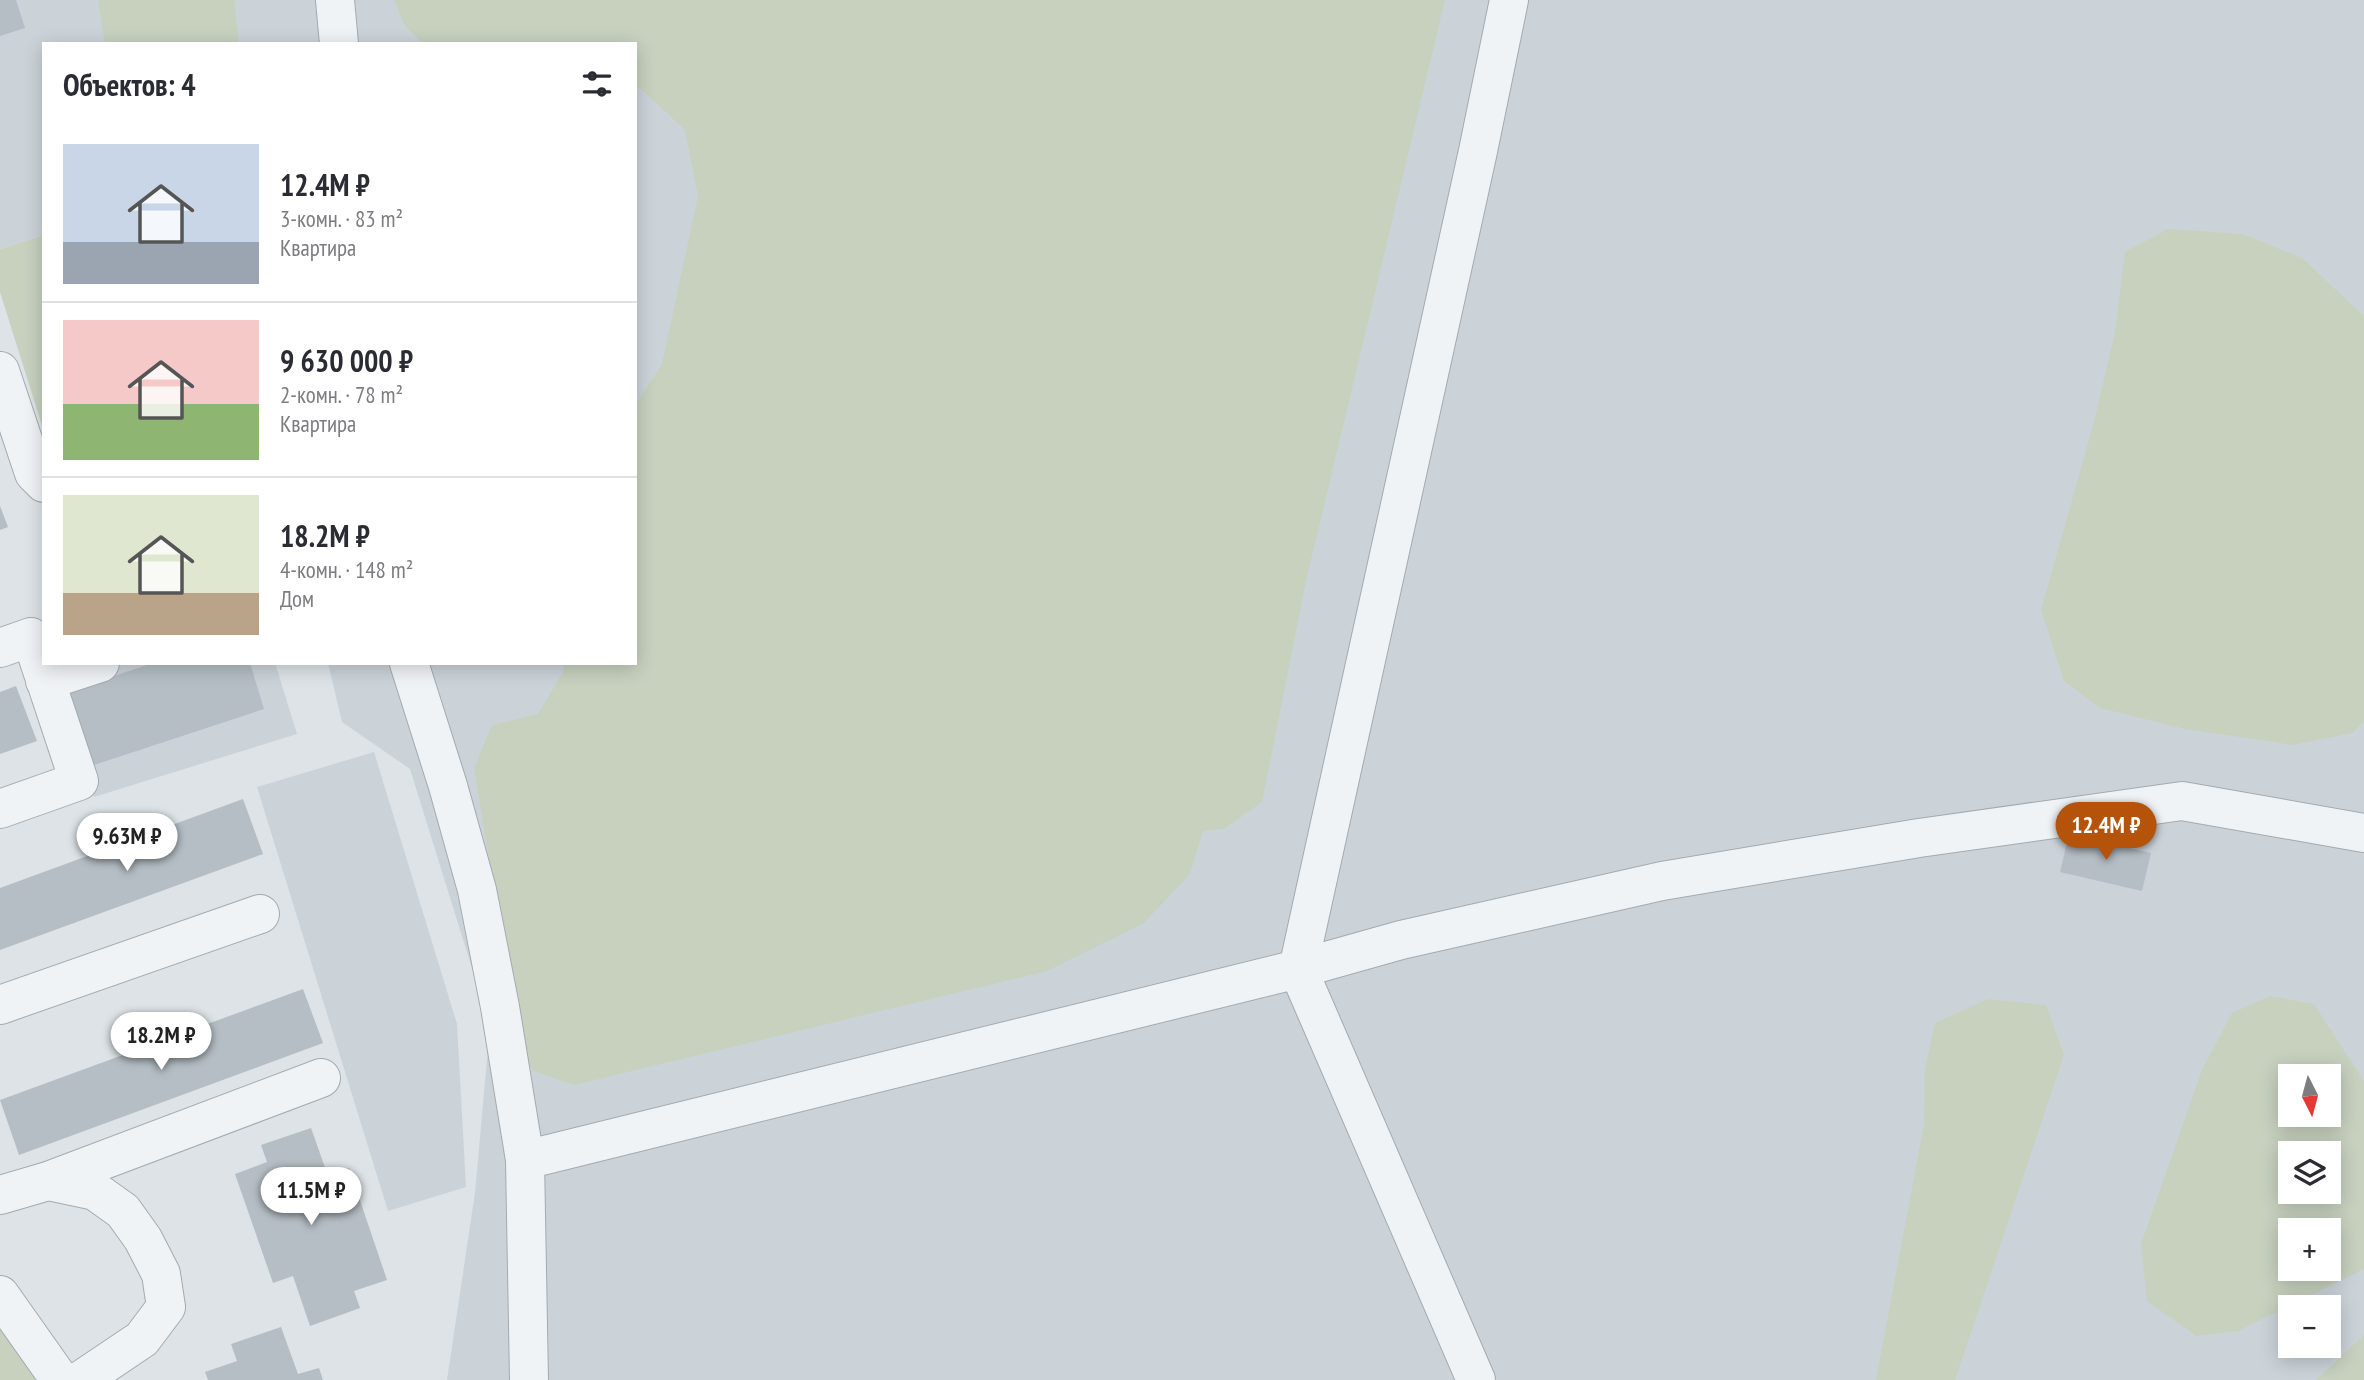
<!DOCTYPE html>
<html lang="ru">
<head>
<meta charset="utf-8">
<style>
	body { margin:0; font-family:"PT Sans Narrow",sans-serif; background:#f2f2f3; color:#2b2b33; height:100vh; display:flex; flex-direction:column; font-size:26px; white-space:nowrap }
	* { box-sizing:border-box; margin:0 }
	p { font-size:23px; color:#7c7c81 }
	.icon { flex:none; width:38px; height:38px; fill:none; stroke:currentColor; stroke-width:2; stroke-linecap:round; stroke-linejoin:round }
	.map { position:relative; flex:1; overflow:hidden }
	.side { position:absolute; left:42px; top:42px; width:595px; height:623px; display:flex; flex-direction:column; background:#fff; border-radius:0px; box-shadow:0 4px 18px #0003 }
	.side>* { flex:none }
	.needle { width:46px; rotate:174deg }
	.buttons { position:absolute; left:2278px; top:1064px; display:grid; gap:14px }
	.buttons a { display:grid; place-items:center; width:63px; height:63px; border-radius:0px; background:#fff; box-shadow:0 4px 18px #0003; font-size:35px }
	.price { position:absolute; translate:-50% -60px; padding:0 16px; border-radius:24px; background:#fff; color:#222; font-size:23px; line-height:46px; filter:drop-shadow(0 2px 4px #0008) }
	.price::after { content:''; position:absolute; left:50%; top:42px; width:21px; height:16px; margin-left:-10px; background:inherit; clip-path:polygon(0 0,100% 0,50% 100%) }
	.price.on { background:#b45309; color:#fff }
	ul { padding:0; list-style:none }
	li { display:flex; align-items:center; gap:21px; height:175px; padding:0 21px }
	li+li { border-top:2px solid #e1e1e2 }
	li span { display:grid; place-items:center; flex:none; width:196px; height:140px; border-radius:0px; color:#555 }
	li>.icon { margin-inline-start:auto }
	span .icon { width:84px; height:84px; fill:#fffc; stroke-width:1 }
	li b { font-size:30px }
	h2 { display:flex; justify-content:space-between; align-items:center; height:84px; padding:0 21px; font-size:30px }
	.map>svg:first-child { display:block }
</style>
</head>
<body>
<div class="map">
<svg width="2364" height="1380" viewBox="0 0 2364 1380">
	<rect width="100%" height="100%" fill="#dde3e7"/>
	<path fill="#cbd3d9" fill-rule="evenodd" d="M0,0H111L126,44H44V235L0,249Z
		M186,0H2364V1380H447L475,1193L490,1026L410,769L342,722L328,663H635V44H196ZM2291,1076H2329V1115H2291ZM2291,1153H2329V1192H2291ZM2291,1230H2329V1269H2291ZM2291,1307H2329V1346H2291Z
		M53,663H275L297,734L94,797Z
		M374,752L457,1024L466,1187L388,1211L257,787Z"/>
	<path fill="#c7d1be" fill-rule="evenodd" d="M98,0H234L239,44H105Z
		M394,0H1445L1306,581L1262,802L1224,829L1203,831L1190,874L1144,923L1047,971L574,1085L534,1071L521,1055L474,768L492,725L538,714L563,672L564,663H635V406L662,364L698,196L685,130L641,89L635,88V44H423L404,24Z
		M2168,229L2242,234L2302,258L2364,316V721L2352,733L2293,745L2185,729L2100,708L2064,681L2041,610L2094,422L2115,332L2125,252Z
		M44,235V432L0,292V249Z
		M2270,996L2314,1004L2364,1081V1269L2238,1331L2196,1336L2147,1301L2141,1244L2202,1070L2232,1013ZM2329,1076V1115H2291V1076ZM2291,1153H2329V1192H2291ZM2329,1230V1269H2291V1230Z
		M1988,999L2046,1005L2064,1055L1955,1380H1876L1924,1124L1925,1069L1935,1023Z
		M0,1323L38,1380H0Z
		M2364,1335V1380H2316Z"/>
	<path fill="#b4bec4" d="M0,0H16L25,28L0,36Z
		M0,506L8,527L0,530Z
		M153,663H250L264,709L94,765L69,691Z
		M16,686L37,741L0,754V692Z
		M243,799L263,854L0,950V888Z
		M2069,834L2151,853L2142,891L2060,872Z
		M303,989L323,1043L19,1155L0,1100Z
		M311,1128L328,1176L349,1168L387,1280L354,1291L360,1308L310,1326L293,1276L273,1283L235,1174L267,1162L261,1145Z
		M281,1327L298,1374L319,1368L323,1380H208L205,1372L237,1361L231,1344Z"/>
	<g fill="none" stroke-linecap="round" stroke-linejoin="round">
		<g stroke="#a2abb1" stroke-width="40">
			<path id="minor" d="M335,0L339,44
				M0,371L34,473L44,483
				M0,648L31,637L79,781L0,809
				M409,663L448,786L477,890L500,1007L525,1160L529,1380
				M45,681L100,663
				M0,1005L260,914
				M525,1160L1298,969L1401,940L1662,881L1919,838L2182,801L2364,833
				M48,1181L321,1078
				M0,1195L48,1181L95,1191L123,1211L143,1239L161,1274L166,1307L142,1339L81,1380
				M0,1295L60,1380
				M1476,1380L1298,969L1478,151L1509,0"/>
		</g>
		<use href="#minor" stroke="#f0f3f6" stroke-width="38"/>
	</g>
</svg>
<div class="buttons">
<a><svg class="needle" viewBox="-14 -14 28 28"><path d="M0-13l5 13h-10z" fill="#e53935"/><path d="M0 13l5-13h-10z" fill="#7c7c81"/></svg></a>
<a><svg class="icon" aria-label="layers" viewBox="0 0 24 24"><path d="M12 4l9 5-9 5-9-5zM3 14l9 5 9-5"/></svg></a>
<a>+</a>
<a>−</a>
</div>
<b class="price on" style="left:2106px;top:862px">12.4M ₽</b>
<b class="price" style="left:127px;top:873px">9.63M ₽</b>
<b class="price" style="left:161px;top:1072px">18.2M ₽</b>
<b class="price" style="left:311px;top:1227px">11.5M ₽</b>
<section class="side">
<h2>Объектов: 4<svg class="icon" aria-label="filters" viewBox="0 0 24 24"><path d="M4 7h16M4 17h16"/><circle cx="9" cy="7" r="2"/><circle cx="15" cy="17" r="2"/></svg></h2>
<ul>
<li><span style="background:linear-gradient(#c9d6e8 70%,#9aa5b1 0)"><svg class="icon" aria-label="home" viewBox="0 0 24 24"><path d="M3 11l9-7 9 7M6 9v11h12V9"/></svg></span><div><b>12.4M ₽</b><p>3-комн. · 83 m²</p><p>Квартира</p></div></li>
<li><span style="background:linear-gradient(#f6c9c9 60%,#8fb573 0)"><svg class="icon" aria-label="home" viewBox="0 0 24 24"><path d="M3 11l9-7 9 7M6 9v11h12V9"/></svg></span><div><b>9 630 000 ₽</b><p>2-комн. · 78 m²</p><p>Квартира</p></div></li>
<li><span style="background:linear-gradient(#dfe7d0 70%,#b9a48a 0)"><svg class="icon" aria-label="home" viewBox="0 0 24 24"><path d="M3 11l9-7 9 7M6 9v11h12V9"/></svg></span><div><b>18.2M ₽</b><p>4-комн. · 148 m²</p><p>Дом</p></div></li>
</ul>
</section>
</div>
</body>
</html>
